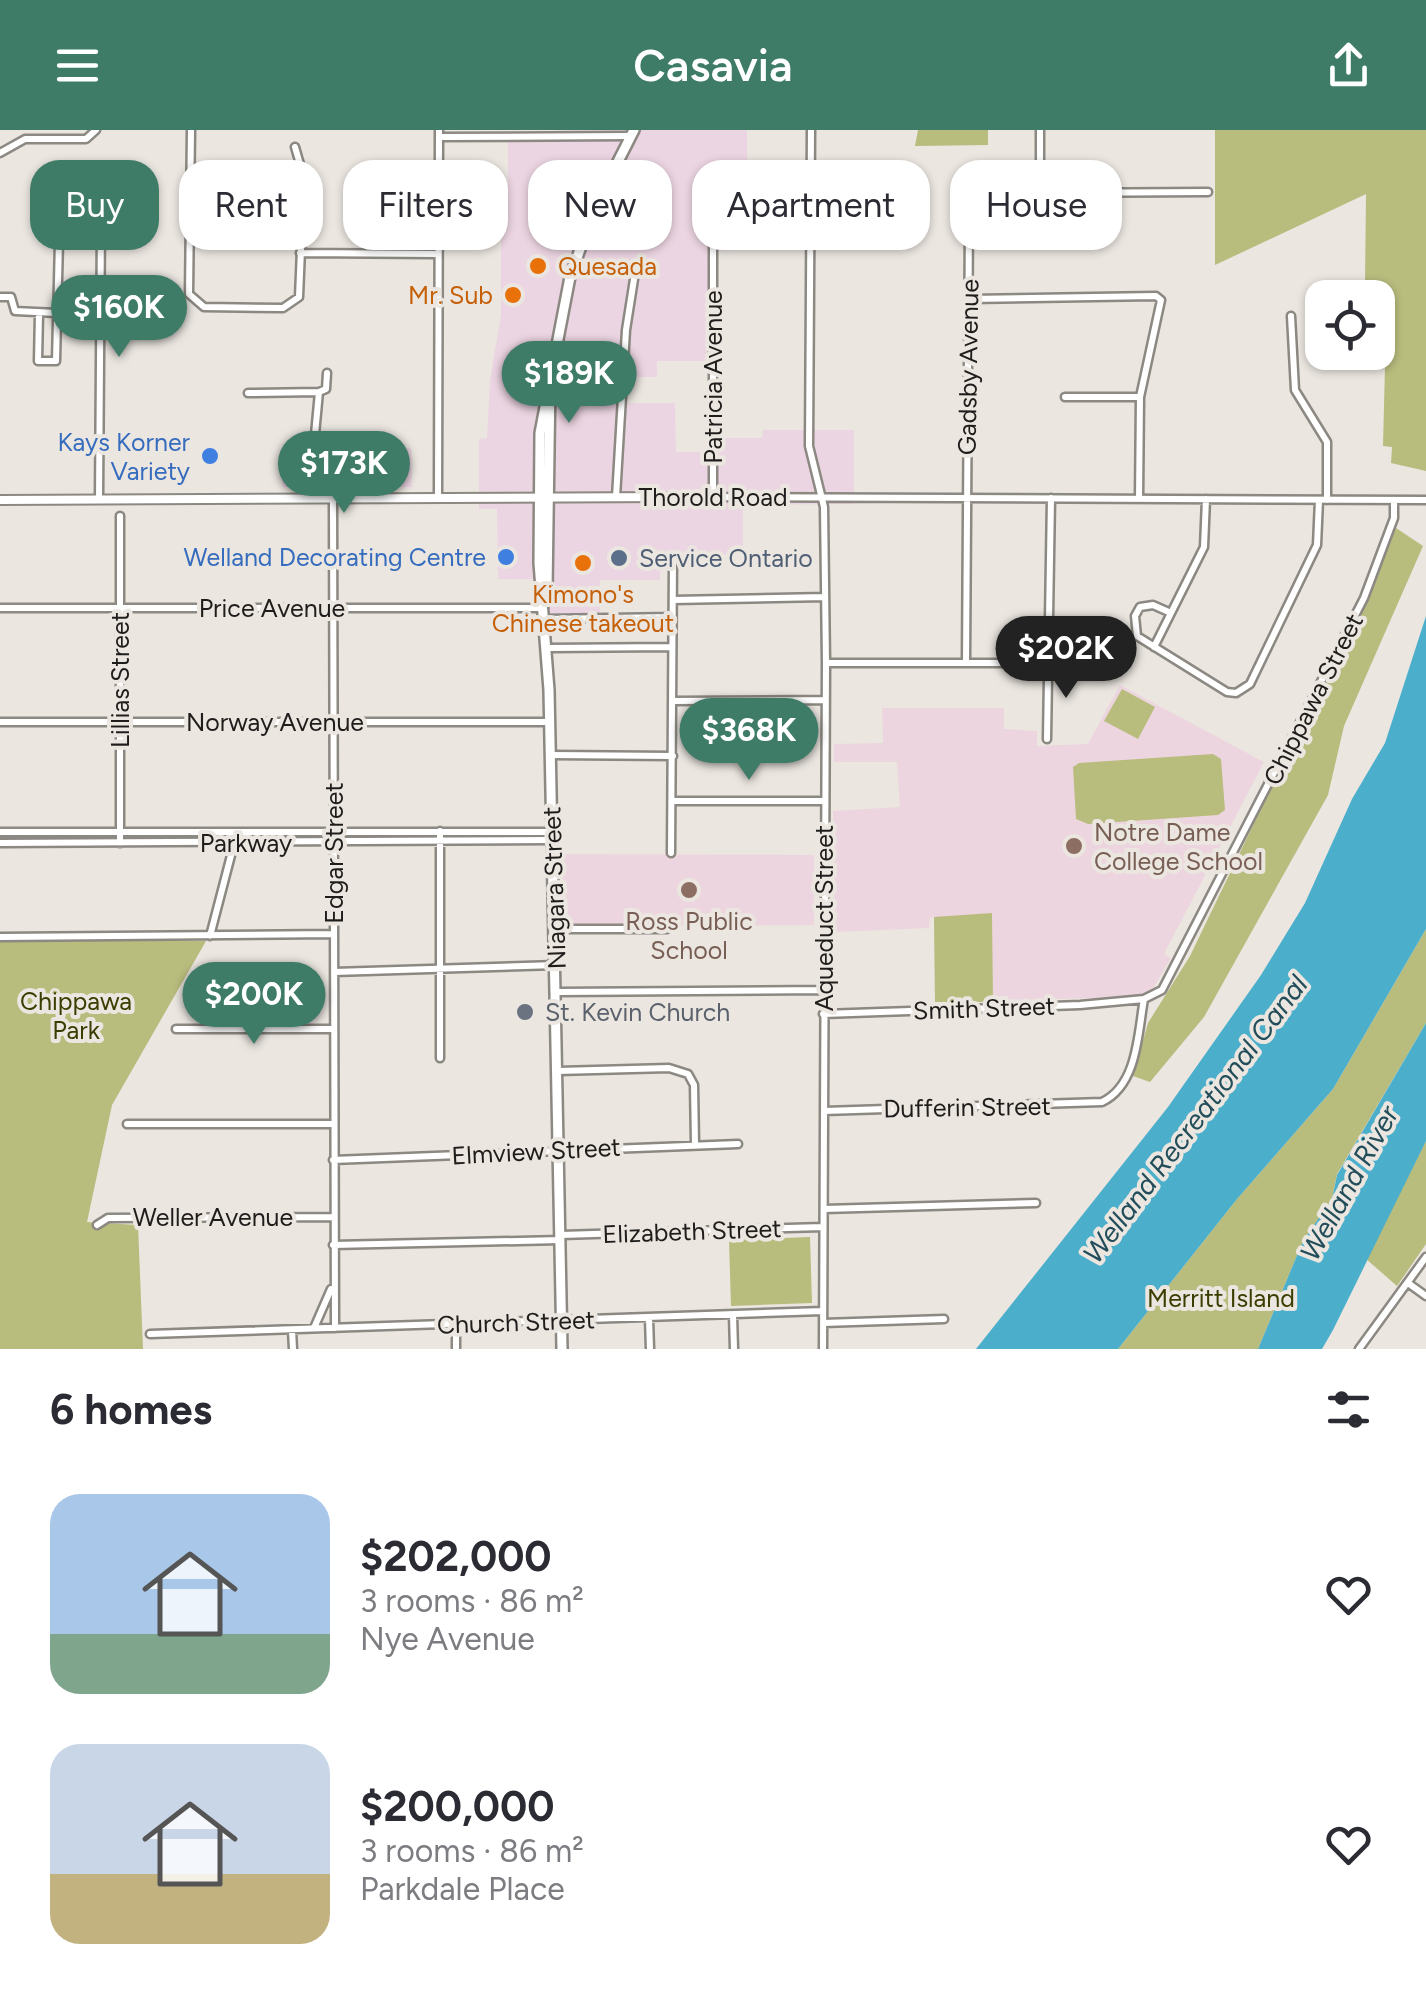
<!DOCTYPE html>
<html lang="en">
<head>
<meta charset="utf-8">
<style>
	body { margin:0; font-family:Figtree,sans-serif; background:#f7f7f7; color:#2b2b33; height:100vh; display:flex; flex-direction:column; font-size:38px; white-space:nowrap }
	* { box-sizing:border-box; margin:0 }
	p { font-size:32px; color:#7c7c81 }
	.icon { flex:none; width:55px; height:55px; fill:none; stroke:currentColor; stroke-width:2; stroke-linecap:round; stroke-linejoin:round }
	.map { position:relative; height:1219px; overflow:hidden }
	.side { display:flex; flex-direction:column; background:#fff; flex:1 }
	.side>* { flex:none }
	.hud { position:absolute; left:30px; top:30px; width:1368px; height:90px; display:flex; gap:20px }
	.controls { position:absolute; left:1305px; top:150px; display:grid; gap:20px }
	.controls a { display:grid; place-items:center; width:90px; height:90px; border-radius:20px; background:#fff; box-shadow:0 2px 8px #0004; font-size:50px }
	.price { position:absolute; translate:-50% -85px; padding:0 22px; border-radius:35px; background:#3e7c68; color:#fff; font-size:32px; line-height:65px; filter:drop-shadow(0 2px 5px #0008) }
	.price::after { content:''; position:absolute; left:50%; top:60px; width:30px; height:22px; margin-left:-15px; background:inherit; clip-path:polygon(0 0,100% 0,50% 100%) }
	.price.selected { background:#222; color:#fff }
	ul { padding:0; list-style:none }
	li { display:flex; align-items:center; gap:30px; height:250px; padding:0 50px }
	li span { display:grid; place-items:center; flex:none; width:280px; height:200px; border-radius:30px; color:#555 }
	li>.icon { margin-inline-start:auto }
	span .icon { width:120px; height:120px; fill:#fffc; stroke-width:1 }
	li b { font-size:42px }
	h2 { display:flex; justify-content:space-between; align-items:center; height:120px; padding:0 50px; font-size:42px }
	.pill { padding:0 35px; border-radius:30px; background:#fff; box-shadow:0 2px 8px #0004; font-size:35px; line-height:90px }
	.pill.selected { background:#3e7c68; color:#fff }
	header { display:flex; justify-content:space-between; align-items:center; height:130px; padding:0 50px; background:#3e7c68; color:#fff; font-size:45px; font-weight:600 }
	.map>svg:first-child { display:block }
</style>
</head>
<body>
<header><svg class="icon" aria-label="menu" viewBox="0 0 24 24"><path d="M4 6h16M4 12h16M4 18h16"/></svg>Casavia<svg class="icon" aria-label="share" viewBox="0 0 24 24"><path d="M12 15V3M7 8l5-5 5 5M5 13v7h14v-7"/></svg></header>
<div class="map">
<svg width="1426" height="1219" viewBox="0 0 1426 1219">
	<rect width="100%" height="100%" fill="#ebe6e0"/>
	<path fill="#ecd5e2" d="M572,0H747V59L759,60L760,118L718,121V231H657V247H626V273H675L676,322H705L706,308H762L763,300H854V374L743,375V425H661L660,450H600V488H537L533,449H498L497,379H479V309L487,308L490,250L501,185V77L508,76V3Z
		M320,318H411L412,357H282V325H320Z"/>
	<path fill="#edd5df" d="M1120,555L1264,632L1164,824L1171,828L1152,860L1134,867L935,872L934,787L930,788L929,798L834,802L833,681L900,677L897,632H834V614L883,613L882,578H1004V599L1037,601V616L1088,614Z
		M562,724L814,725V795L565,797Z"/>
	<path fill="#b8bc7d" d="M918,0H988V15L915,16Z
		M1215,0H1426V341L1391,333L1392,317L1383,316L1387,156H1365L1366,64L1215,135Z
		M1396,398L1423,416L1344,596L1328,665L1204,887L1150,952L1133,946L1148,893L1190,826Z
		M1122,559L1155,577L1138,609L1104,591Z
		M1213,624L1221,629L1225,680L1218,685L1088,694L1076,689L1073,637L1079,633Z
		M992,783L993,872H935L934,787Z
		M1426,799V893L1337,1044L1332,1069L1303,1111L1258,1219H1118L1237,1069L1333,959Z
		M0,811H206L112,975L87,1092L138,1095L143,1219H0Z
		M1426,1011V1114L1397,1156L1365,1128Z
		M810,1107L812,1173L731,1176L729,1110Z"/>
	<path fill="#4bafcc" d="M1426,486V799L1333,959L1237,1069L1118,1219H976L1168,977L1261,845L1305,773L1352,669L1385,613Z
		M1426,893V1011L1333,1200L1322,1219H1258L1303,1111L1332,1069L1337,1045Z"/>
	<g fill="none" stroke-linecap="round" stroke-linejoin="round">
		<g stroke="#8c8882" stroke-width="11">
			<path id="minor" d="M191,0L189,164L204,177L283,178L299,167L304,48L295,17
				M811,0L809,316L824,377L826,533L823,1219
				M439,7L630,6
				M0,23L25,9H86L96,0
				M1040,63L1208,62
				M300,123L438,124
				M0,167H11L15,181L57,183
				M969,169L1156,166L1161,170L1140,267L1139,368
				M39,184L38,231H56L59,111
				M1291,186L1295,260L1327,312V370
				M248,263L319,262
				M1065,267H1140
				M438,367L439,0
				M616,367L626,200L635,143
				M673,367L1426,370
				M713,367V68
				M309,368L319,262L326,259L327,243
				M333,368L335,1198
				M99,369L101,92
				M120,386V713
				M673,470L825,467
				M0,478H544
				M1171,483L1153,475L1140,477L1135,486L1137,506L1227,562L1236,563L1250,554L1317,415L1319,370
				M546,489L672,487
				M1154,517L1204,417L1206,369
				M547,518L672,517
				M966,532L969,90L975,80L1032,77L1040,63V0
				M826,533H1048
				M673,571L825,570
				M0,592H550
				M1047,609L1051,368
				M551,625L673,626
				M673,671H825
				M440,701V928
				M0,702H552
				M0,713L552,710
				M671,723L673,430
				M556,799H667
				M210,806L235,710
				M0,807L334,804
				M334,842L557,835
				M558,862L824,860
				M823,884L1080,875L1144,869L1162,860L1364,468L1394,388V370
				M176,899H333
				M558,941L669,938L688,944L694,955L695,1014
				M824,981L1102,972C1138,955 1138,902 1144,869
				M127,994H333
				M333,1030L738,1014
				M824,1079L1036,1073
				M97,1095L108,1088L332,1087
				M561,1105L823,1097
				M333,1115L561,1110
				M1408,1153L1426,1166
				M733,1185L734,1219
				M649,1188L650,1219
				M823,1193L944,1189
				M314,1198L331,1159
				M292,1200L293,1219
				M150,1204L823,1181
				M456,1219V1195
				M1359,1219L1426,1127"/>
		</g>
		<g stroke="#8c8882" stroke-width="12">
			<path id="tertiary" d="M0,370L673,367"/>
		</g>
		<g stroke="#8c8882" stroke-width="14">
			<path id="secondary" d="M547,460L550,251
				M562,1219L549,560L539,433L540,303L570,147L596,75L634,0"/>
		</g>
		<use href="#minor" stroke="#fff" stroke-width="6"/>
		<use href="#tertiary" stroke="#fff" stroke-width="8"/>
		<use href="#secondary" stroke="#fff" stroke-width="9"/>
	</g>
	<g fill="#e8710a" stroke="#ebe6e0" stroke-width="4">
		<circle cx="538" cy="136" r="10"/>
		<circle cx="513" cy="165" r="10"/>
		<circle cx="583" cy="433" r="10"/>
	</g>
	<g fill="#3f7fe0" stroke="#ebe6e0" stroke-width="4">
		<circle cx="210" cy="326" r="10"/>
		<circle cx="506" cy="427" r="10"/>
	</g>
	<circle fill="#5c6f8a" stroke="#ebe6e0" stroke-width="4" cx="619" cy="428" r="10"/>
	<g fill="#8d6e63" stroke="#ebe6e0" stroke-width="4">
		<circle cx="1074" cy="716" r="10"/>
		<circle cx="689" cy="760" r="10"/>
	</g>
	<circle fill="#6b7280" stroke="#ebe6e0" stroke-width="4" cx="525" cy="882" r="10"/>
	<g text-anchor="middle" dominant-baseline="central" stroke-width="8" stroke-linejoin="round" paint-order="stroke">
		<g font-size="25" fill="#c56008" stroke="#ebe6e0" text-anchor="start">
			<text x="558" y="136">Quesada</text>
			<text x="493" y="165" text-anchor="end">Mr. Sub</text>
			<text x="583" y="464" text-anchor="middle">Kimono's<tspan x="583" dy="29">Chinese takeout</tspan></text>
		</g>
		<g font-size="25" fill="#1f1d1b" stroke="#ebe6e0">
			<text transform="translate(968 237) rotate(-89)">Gadsby Avenue</text>
			<text transform="translate(713 247) rotate(-90)">Patricia Avenue</text>
			<text x="713" y="367">Thorold Road</text>
			<text x="272" y="478">Price Avenue</text>
			<text transform="translate(120 550) rotate(-90)">Lillias Street</text>
			<text transform="translate(1313 569) rotate(-63)">Chippawa Street</text>
			<text x="275" y="592">Norway Avenue</text>
			<text x="246" y="713">Parkway</text>
			<text transform="translate(334 723) rotate(-90)">Edgar Street</text>
			<text transform="translate(554 758) rotate(-92)">Niagara Street</text>
			<text transform="translate(824 788) rotate(-90)">Aqueduct Street</text>
			<text transform="translate(984 878) rotate(-2)">Smith Street</text>
			<text transform="translate(967 977) rotate(-1)">Dufferin Street</text>
			<text transform="translate(536 1021) rotate(-3)">Elmview Street</text>
			<text x="213" y="1087">Weller Avenue</text>
			<text transform="translate(692 1101) rotate(-2)">Elizabeth Street</text>
			<text transform="translate(516 1192) rotate(-2)">Church Street</text>
		</g>
		<g font-size="25" fill="#366cbe" stroke="#ebe6e0" text-anchor="end">
			<text x="190" y="312">Kays Korner<tspan x="190" dy="29">Variety</tspan></text>
			<text x="486" y="427">Welland Decorating Centre</text>
		</g>
		<g font-size="25" fill="#4e5e75" stroke="#ebe6e0" text-anchor="start">
			<text x="639" y="428">Service Ontario</text>
		</g>
		<g font-size="25" fill="#785e54" stroke="#ebe6e0" text-anchor="start">
			<text x="1094" y="702">Notre Dame<tspan x="1094" dy="29">College School</tspan></text>
			<text x="689" y="791" text-anchor="middle">Ross Public<tspan x="689" dy="29">School</tspan></text>
		</g>
		<g font-size="25" fill="#3c3d00" stroke="#ebe6e0">
			<text x="76" y="871">Chippawa<tspan x="76" dy="29">Park</tspan></text>
			<text x="1221" y="1168">Merritt Island</text>
		</g>
		<g font-size="25" fill="#5b616d" stroke="#ebe6e0" text-anchor="start">
			<text x="545" y="882">St. Kevin Church</text>
		</g>
		<g font-size="28" font-style="italic" fill="#224d5a" stroke="#ebe6e0">
			<text transform="translate(1195 989) rotate(-53)">Welland Recreational Canal</text>
			<text transform="translate(1349 1053) rotate(-61)">Welland River</text>
		</g>
	</g>
</svg>
<div class="controls">
<a><svg class="icon" aria-label="locate" viewBox="0 0 24 24"><circle cx="12" cy="12" r="6"/><path d="M12 2v4M12 18v4M2 12h4M18 12h4"/></svg></a>
</div>
<b class="price" style="left:119px;top:230px">$160K</b>
<b class="price" style="left:569px;top:296px">$189K</b>
<b class="price" style="left:344px;top:386px">$173K</b>
<b class="price selected" style="left:1066px;top:571px">$202K</b>
<b class="price" style="left:749px;top:653px">$368K</b>
<b class="price" style="left:254px;top:917px">$200K</b>
<div class="hud">
<a class="pill selected">Buy</a>
<a class="pill">Rent</a>
<a class="pill">Filters</a>
<a class="pill">New</a>
<a class="pill">Apartment</a>
<a class="pill">House</a>
</div>
</div>
<section class="side">
<h2>6 homes<svg class="icon" aria-label="filters" viewBox="0 0 24 24"><path d="M4 7h16M4 17h16"/><circle cx="9" cy="7" r="2"/><circle cx="15" cy="17" r="2"/></svg></h2>
<ul>
<li><span style="background:linear-gradient(#a9c7e8 70%,#7fa58c 0)"><svg class="icon" aria-label="home" viewBox="0 0 24 24"><path d="M3 11l9-7 9 7M6 9v11h12V9"/></svg></span><div><b>$202,000</b><p>3 rooms · 86 m²</p><p>Nye Avenue</p></div><svg class="icon" aria-label="heart" viewBox="0 0 24 24"><path d="M12 20l-8-8c-3-5 5-10 8-4 3-6 11-1 8 4z"/></svg></li>
<li><span style="background:linear-gradient(#c9d6e8 65%,#c2b280 0)"><svg class="icon" aria-label="home" viewBox="0 0 24 24"><path d="M3 11l9-7 9 7M6 9v11h12V9"/></svg></span><div><b>$200,000</b><p>3 rooms · 86 m²</p><p>Parkdale Place</p></div><svg class="icon" aria-label="heart" viewBox="0 0 24 24"><path d="M12 20l-8-8c-3-5 5-10 8-4 3-6 11-1 8 4z"/></svg></li>
</ul>
</section>
</body>
</html>
